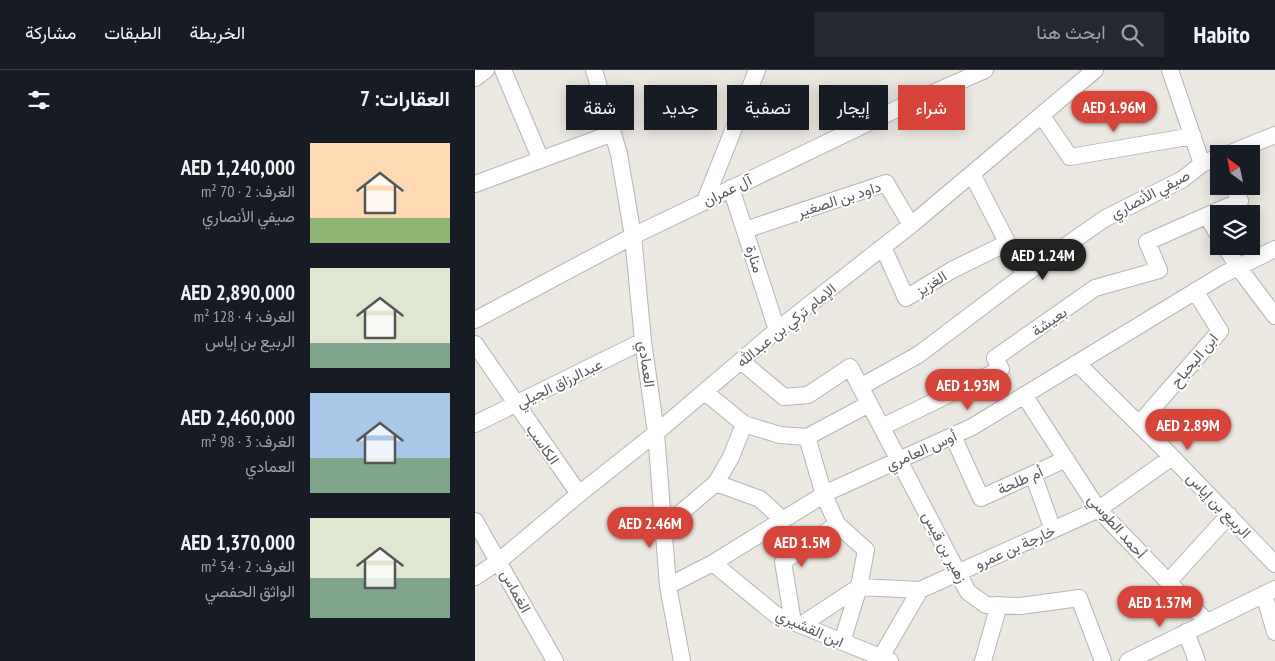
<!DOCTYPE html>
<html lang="ar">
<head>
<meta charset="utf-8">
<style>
	body { margin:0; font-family:"PT Sans Narrow",Vazirmatn,sans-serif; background:#242831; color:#f1f3f6; direction:rtl; height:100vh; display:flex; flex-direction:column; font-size:19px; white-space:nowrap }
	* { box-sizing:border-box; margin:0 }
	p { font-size:16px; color:#9ea1a6 }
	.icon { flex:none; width:28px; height:28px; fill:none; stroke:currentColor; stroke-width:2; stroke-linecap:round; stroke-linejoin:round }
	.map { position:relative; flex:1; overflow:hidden; direction:ltr }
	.details { display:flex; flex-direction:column; background:#171b24; width:475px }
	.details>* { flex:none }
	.hud { position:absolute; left:15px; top:15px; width:475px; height:45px; direction:rtl; display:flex; gap:10px }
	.needle { width:32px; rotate:327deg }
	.fabs { position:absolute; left:735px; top:75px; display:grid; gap:10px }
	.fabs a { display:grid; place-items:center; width:50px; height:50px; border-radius:0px; background:#171b24; box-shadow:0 2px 12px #0003; font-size:25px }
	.price { position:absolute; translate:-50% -42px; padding:0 11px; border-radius:18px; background:#d6443a; color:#fff; font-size:16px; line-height:32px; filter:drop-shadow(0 1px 2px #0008) }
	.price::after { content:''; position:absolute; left:50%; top:30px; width:15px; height:11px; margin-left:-8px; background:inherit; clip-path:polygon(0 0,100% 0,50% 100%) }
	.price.on { background:#222; color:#fff }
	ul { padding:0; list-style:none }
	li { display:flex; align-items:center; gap:15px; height:125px; padding:0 25px }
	li span { display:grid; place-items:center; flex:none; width:140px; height:100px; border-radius:0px; color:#555 }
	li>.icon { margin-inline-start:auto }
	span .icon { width:60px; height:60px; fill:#fffc; stroke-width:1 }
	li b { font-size:21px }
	h2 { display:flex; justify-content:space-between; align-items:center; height:60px; padding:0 25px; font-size:21px }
	.pill { padding:0 18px; border-radius:0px; background:#171b24; box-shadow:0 2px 12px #0003; font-size:18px; line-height:45px }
	.pill.on { background:#d6443a; color:#fff }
	header { display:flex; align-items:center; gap:30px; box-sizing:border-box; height:70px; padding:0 25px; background:#171b24; border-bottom:1px solid #363941 }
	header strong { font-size:24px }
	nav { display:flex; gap:28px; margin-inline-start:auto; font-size:18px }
	.search { width:350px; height:45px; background:#242831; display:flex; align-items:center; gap:12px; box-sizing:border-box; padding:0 18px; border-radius:0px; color:#9ea1a6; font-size:19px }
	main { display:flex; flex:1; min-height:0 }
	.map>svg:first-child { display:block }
</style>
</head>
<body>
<header>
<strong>Habito</strong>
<div class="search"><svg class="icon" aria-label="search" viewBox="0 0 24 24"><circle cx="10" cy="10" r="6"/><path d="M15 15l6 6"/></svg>ابحث هنا</div>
<nav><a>الخريطة</a><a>الطبقات</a><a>مشاركة</a></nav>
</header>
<main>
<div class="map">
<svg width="800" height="591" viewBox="0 0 800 591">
	<rect width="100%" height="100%" fill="#eae8e0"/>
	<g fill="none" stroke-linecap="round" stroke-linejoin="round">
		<g stroke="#b3b5b9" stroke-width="18">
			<path id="minor" d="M28,0L66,90
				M119,0L144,84L158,166L168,271L181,363L193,516L207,591
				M695,0L727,94
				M0,8L11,0
				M567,46L595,87L718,66
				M753,84L800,65
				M497,104L549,205
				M0,114L138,63
				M256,118L302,260
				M230,131L282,0
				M732,146L744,166
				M270,160L411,113L436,155
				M750,176L763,197L800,246
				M408,177L431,228L477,200L532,173
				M0,250L158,166L426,37L510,0
				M0,274L104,424
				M266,291L309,327L333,325L375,297L493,522L511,535L546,536L604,528L628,591
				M602,293L697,387L800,494
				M385,317L443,285L549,205L629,149L708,109L727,94L744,87
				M230,322L269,354L305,365L332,367L349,425L362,454L391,480L384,517L367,572
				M549,325L623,439L732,552
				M0,354L168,271
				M664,354L745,261L720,221
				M407,357L526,299L520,288L620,218L684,200L672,172L765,131L758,116
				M478,366L506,428L591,389
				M332,367L394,334
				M558,404L578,460
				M241,413L285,429L308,450
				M0,451L80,591
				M189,457L241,413L256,387L269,354
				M238,493L301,545L415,591
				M0,507L24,491L104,424L181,363L302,260L436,155L620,0
				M693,512L754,445
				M193,516L238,493L353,422L497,357L747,205L800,179
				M789,524L800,562
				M318,552L308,492L362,454
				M326,555L384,517L445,520
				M711,562L722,591
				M406,587L445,520L624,439L697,387
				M508,591L524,535
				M653,591L800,519"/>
		</g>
		<use href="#minor" stroke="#fff" stroke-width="16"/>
	</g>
	<g text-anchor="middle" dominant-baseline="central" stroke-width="4" stroke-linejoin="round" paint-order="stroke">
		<g font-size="15" fill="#595c5f" stroke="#fff">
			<text transform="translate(252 120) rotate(-26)">آل عمران</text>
			<text transform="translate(675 124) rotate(-28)">صيفي الأنصاري</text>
			<text transform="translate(364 129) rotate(-18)">داود بن الصغير</text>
			<text transform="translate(280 189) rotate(72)">منارة</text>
			<text transform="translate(456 213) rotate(-32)">الغزيز</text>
			<text transform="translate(574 251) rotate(-35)">بعيشة</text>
			<text transform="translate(311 255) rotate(-39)">الإمام تركي بن عبدالله</text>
			<text transform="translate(719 290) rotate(-50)">ابن البحباح</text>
			<text transform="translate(172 294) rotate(82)">العمادي</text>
			<text transform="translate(84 313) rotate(-26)">عبدالرزاق الجيلي</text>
			<text transform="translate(68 374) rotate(55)">الكاسب</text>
			<text transform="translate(446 380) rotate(-24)">أوس العامري</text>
			<text transform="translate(545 410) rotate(-24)">أم طلحة</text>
			<text transform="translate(744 435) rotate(46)">الربيع بن إياس</text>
			<text transform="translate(642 456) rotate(49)">أحمد الطوسي</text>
			<text transform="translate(470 477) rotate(62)">زهير بن قيس</text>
			<text transform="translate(540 477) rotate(-24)">خارجة بن عمرو</text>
			<text transform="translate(41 521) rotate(61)">الغماس</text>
			<text transform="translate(335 558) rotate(24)">ابن القشيري</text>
		</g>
	</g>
</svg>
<div class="fabs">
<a><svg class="needle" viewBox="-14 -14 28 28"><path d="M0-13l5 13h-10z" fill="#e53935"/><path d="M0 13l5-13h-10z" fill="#9ea1a6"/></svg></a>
<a><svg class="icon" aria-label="layers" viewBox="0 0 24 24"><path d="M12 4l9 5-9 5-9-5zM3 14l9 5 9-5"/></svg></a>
</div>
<b class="price" style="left:639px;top:63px">AED 1.96M</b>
<b class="price on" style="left:568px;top:211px">AED 1.24M</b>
<b class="price" style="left:493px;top:341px">AED 1.93M</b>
<b class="price" style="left:713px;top:381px">AED 2.89M</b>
<b class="price" style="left:175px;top:479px">AED 2.46M</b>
<b class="price" style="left:327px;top:498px">AED 1.5M</b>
<b class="price" style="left:685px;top:558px">AED 1.37M</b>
<div class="hud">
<a class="pill on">شراء</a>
<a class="pill">إيجار</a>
<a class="pill">تصفية</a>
<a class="pill">جديد</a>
<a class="pill">شقة</a>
</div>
</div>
<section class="details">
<h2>العقارات: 7<svg class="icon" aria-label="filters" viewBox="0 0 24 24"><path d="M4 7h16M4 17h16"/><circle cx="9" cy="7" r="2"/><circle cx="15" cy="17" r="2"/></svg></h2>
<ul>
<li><span style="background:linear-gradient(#ffd9b3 75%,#8fb573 0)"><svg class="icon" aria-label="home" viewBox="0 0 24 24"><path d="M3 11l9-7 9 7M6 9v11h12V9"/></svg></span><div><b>AED 1,240,000</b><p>الغرف: 2 · 70 m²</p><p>صيفي الأنصاري</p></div></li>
<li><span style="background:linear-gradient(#dfe7d0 75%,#7fa58c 0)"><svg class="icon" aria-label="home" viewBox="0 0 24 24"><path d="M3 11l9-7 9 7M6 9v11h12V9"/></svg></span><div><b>AED 2,890,000</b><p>الغرف: 4 · 128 m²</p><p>الربيع بن إياس</p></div></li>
<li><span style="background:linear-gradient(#a9c7e8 65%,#7fa58c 0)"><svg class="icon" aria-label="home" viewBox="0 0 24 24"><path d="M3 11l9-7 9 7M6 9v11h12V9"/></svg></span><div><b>AED 2,460,000</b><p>الغرف: 3 · 98 m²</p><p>العمادي</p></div></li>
<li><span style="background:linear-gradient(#dfe7d0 60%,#7fa58c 0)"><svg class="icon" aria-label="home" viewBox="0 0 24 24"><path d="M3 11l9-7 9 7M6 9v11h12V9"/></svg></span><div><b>AED 1,370,000</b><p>الغرف: 2 · 54 m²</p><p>الواثق الحفصي</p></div></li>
</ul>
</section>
</main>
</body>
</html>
